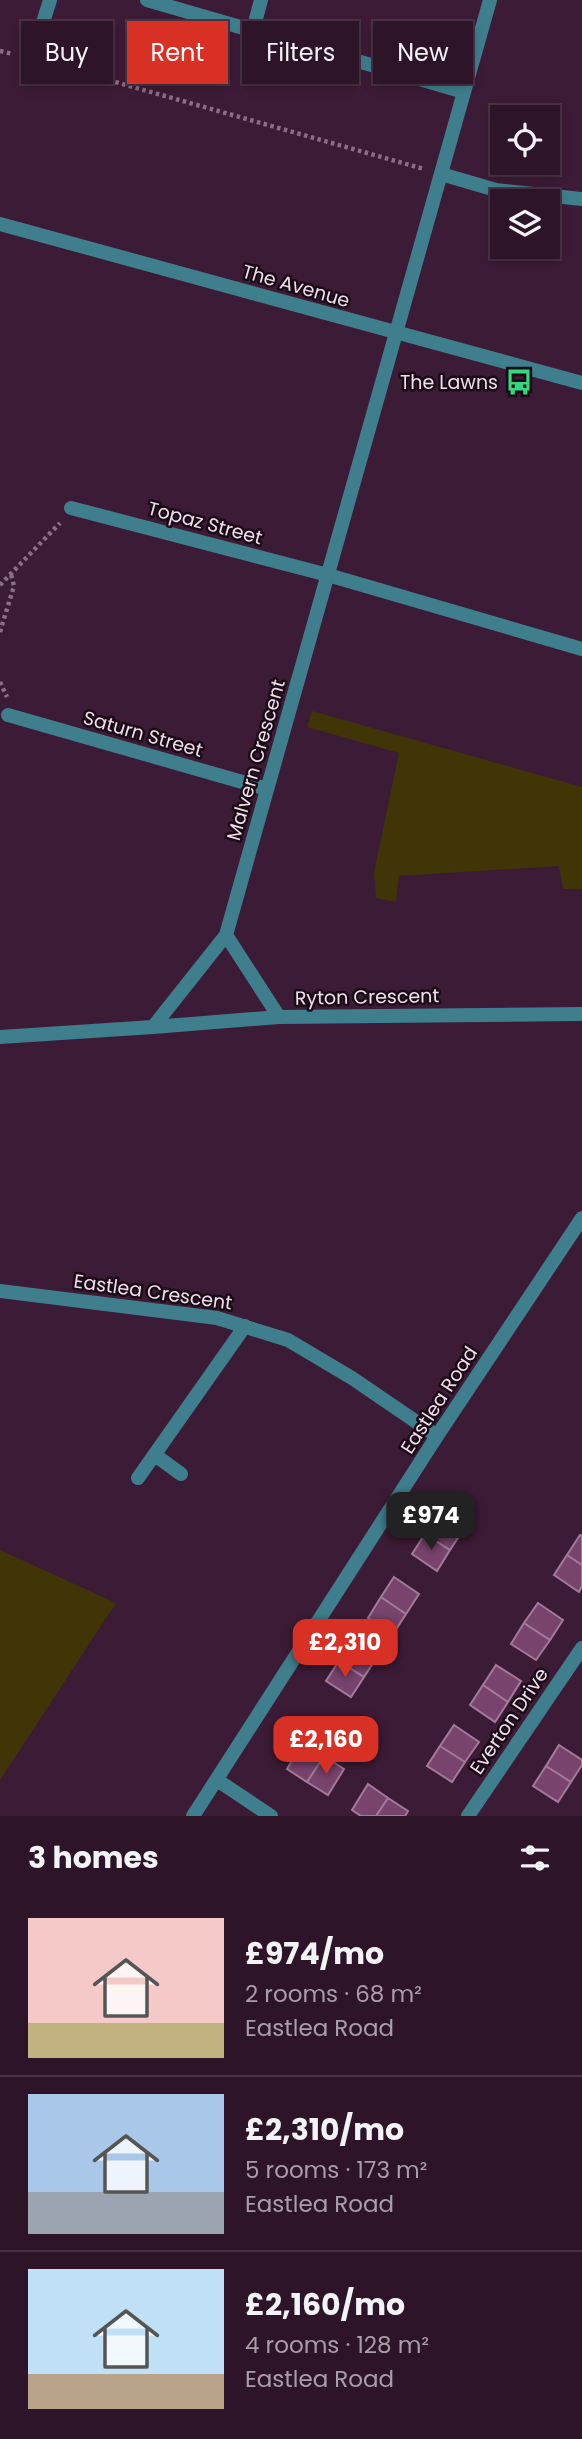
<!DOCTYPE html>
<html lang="en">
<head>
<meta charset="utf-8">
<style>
	body { margin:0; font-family:Poppins,sans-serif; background:#392134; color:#f1f3f6; height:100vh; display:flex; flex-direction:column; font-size:26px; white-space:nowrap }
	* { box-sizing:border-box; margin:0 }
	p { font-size:23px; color:#a79ea8 }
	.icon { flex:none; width:38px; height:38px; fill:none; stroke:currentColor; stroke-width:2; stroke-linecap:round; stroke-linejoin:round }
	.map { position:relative; height:1816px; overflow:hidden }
	.drawer { display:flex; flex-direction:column; background:#2d1428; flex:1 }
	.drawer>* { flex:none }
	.top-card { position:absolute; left:21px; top:21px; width:541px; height:63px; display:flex; gap:14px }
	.controls { position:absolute; left:490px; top:105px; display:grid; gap:14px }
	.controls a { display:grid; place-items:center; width:70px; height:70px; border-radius:0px; background:#2d1428; box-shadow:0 4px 10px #0003,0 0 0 2px #483345; font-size:35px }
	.price { position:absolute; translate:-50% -60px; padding:0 16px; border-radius:14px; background:#d93025; color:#fff; font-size:23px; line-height:46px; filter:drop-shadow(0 2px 4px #0008) }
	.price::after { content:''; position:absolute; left:50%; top:42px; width:21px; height:16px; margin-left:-10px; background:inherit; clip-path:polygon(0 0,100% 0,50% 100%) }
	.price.on { background:#222; color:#fff }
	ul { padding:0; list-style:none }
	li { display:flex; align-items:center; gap:21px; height:175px; padding:0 28px }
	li+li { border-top:2px solid #483345 }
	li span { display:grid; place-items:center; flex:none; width:196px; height:140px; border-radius:0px; color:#555 }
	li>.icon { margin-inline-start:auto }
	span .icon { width:84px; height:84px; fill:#fffc; stroke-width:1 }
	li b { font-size:30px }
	h2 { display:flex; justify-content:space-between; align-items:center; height:84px; padding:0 28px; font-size:30px }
	.tag { padding:0 24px; border-radius:0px; background:#2d1428; box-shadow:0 4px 10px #0003,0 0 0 2px #483345; font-size:24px; line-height:63px }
	.tag.on { background:#d93025; color:#fff }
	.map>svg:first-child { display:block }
</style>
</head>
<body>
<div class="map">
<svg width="582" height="1816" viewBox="0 0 582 1816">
	<rect width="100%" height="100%" fill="#3c1b36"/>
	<path fill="#403507" d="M312,711L582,787V889H563L559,866L399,876L396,902L376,898L374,872L399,753L307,727Z
		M0,1550L116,1603L0,1780Z"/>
	<path fill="#78446e" stroke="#a27a99" stroke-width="2" d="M438,1514L463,1530L450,1550L425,1534Z
		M425,1534L450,1550L437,1571L412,1554Z
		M580,1535L582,1536V1565L567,1555Z
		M567,1555L582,1565V1586L579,1592L554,1575Z
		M394,1577L419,1594L406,1614L381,1597Z
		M381,1597L406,1614L393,1634L368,1618Z
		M538,1603L563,1620L550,1640L524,1623Z
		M524,1623L550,1640L536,1660L511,1644Z
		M352,1640L377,1657L364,1677L339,1661Z
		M339,1661L364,1677L351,1697L326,1681Z
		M496,1665L521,1681L508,1702L483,1685Z
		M483,1685L508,1702L495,1722L470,1705Z
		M454,1725L479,1742L465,1762L440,1746Z
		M303,1743L324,1756L307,1782L287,1769Z
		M559,1745L582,1760V1765L571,1782L546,1766Z
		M440,1746L465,1762L452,1782L427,1766Z
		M324,1756L344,1769L328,1795L307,1782Z
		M546,1766L571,1782L558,1802L533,1786Z
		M368,1784L388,1798L376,1816H361L352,1810Z
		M388,1798L408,1811L405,1816H376Z"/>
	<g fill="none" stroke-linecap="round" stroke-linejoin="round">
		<path stroke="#8a6e85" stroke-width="4.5" stroke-dasharray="3.5 3.5" stroke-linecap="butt" d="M0,51L13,54
			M48,63L424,169
			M0,585L60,523
			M0,632L14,586L11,574
			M0,682L7,697"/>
		<path stroke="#3f7f8d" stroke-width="14" d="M147,0L464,92
			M253,30L261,0
			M32,58L50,0
			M441,174L496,190L582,199
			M71,508L328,575L582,649
			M8,715L267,789
			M226,935L279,1017
			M153,1027L279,1017L582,1014
			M0,1037L153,1027L226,935L490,0
			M0,1291L217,1318L288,1340L352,1378L437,1436
			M155,1455L181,1474
			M138,1478L245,1326
			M217,1780L271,1816
			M193,1816L437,1436L582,1218
			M468,1816L582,1648"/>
		<path stroke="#3f7f8d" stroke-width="14" d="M0,224L582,383"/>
	</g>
	<defs>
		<g id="bus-bare" transform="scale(2.1)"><path d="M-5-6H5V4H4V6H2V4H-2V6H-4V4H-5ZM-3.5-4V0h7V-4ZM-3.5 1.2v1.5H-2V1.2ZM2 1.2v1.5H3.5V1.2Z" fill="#34d881" stroke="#1a0c17" stroke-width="2.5" paint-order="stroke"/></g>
	</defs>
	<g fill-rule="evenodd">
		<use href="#bus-bare" x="519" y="382"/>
	</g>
	<g text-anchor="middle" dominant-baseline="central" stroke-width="5" stroke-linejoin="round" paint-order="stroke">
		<g font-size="19" fill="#f2dded" stroke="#1a0c17">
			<text transform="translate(296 286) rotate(16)">The Avenue</text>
			<text transform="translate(205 523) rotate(15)">Topaz Street</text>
			<text transform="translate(143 734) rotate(16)">Saturn Street</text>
			<text transform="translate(256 760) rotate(-74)">Malvern Crescent</text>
			<text transform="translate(367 997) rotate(-1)">Ryton Crescent</text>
			<text transform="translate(153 1292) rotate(8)">Eastlea Crescent</text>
			<text transform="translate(439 1400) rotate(-57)">Eastlea Road</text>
			<text transform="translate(509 1721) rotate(-56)">Everton Drive</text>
		</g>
		<g font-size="19" fill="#f2dded" stroke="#1a0c17" text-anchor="end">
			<text x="498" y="382">The Lawns</text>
		</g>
	</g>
</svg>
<div class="controls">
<a><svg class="icon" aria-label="locate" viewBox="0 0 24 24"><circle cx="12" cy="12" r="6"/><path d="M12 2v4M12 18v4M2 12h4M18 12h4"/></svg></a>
<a><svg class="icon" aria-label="layers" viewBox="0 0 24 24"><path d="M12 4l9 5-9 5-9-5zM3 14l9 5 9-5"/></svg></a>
</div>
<b class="price on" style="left:431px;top:1552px">£974</b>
<b class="price" style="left:345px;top:1679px">£2,310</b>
<b class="price" style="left:326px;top:1776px">£2,160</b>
<div class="top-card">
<a class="tag">Buy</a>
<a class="tag on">Rent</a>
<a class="tag">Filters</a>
<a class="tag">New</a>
</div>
</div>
<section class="drawer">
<h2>3 homes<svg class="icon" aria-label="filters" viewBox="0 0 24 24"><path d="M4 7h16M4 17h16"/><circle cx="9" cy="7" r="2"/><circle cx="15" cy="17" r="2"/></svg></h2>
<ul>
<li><span style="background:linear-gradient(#f6c9c9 75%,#c2b280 0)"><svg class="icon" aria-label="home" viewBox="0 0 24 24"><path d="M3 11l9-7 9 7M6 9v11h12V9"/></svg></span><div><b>£974/mo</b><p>2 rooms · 68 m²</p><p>Eastlea Road</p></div></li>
<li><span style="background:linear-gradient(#a9c7e8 70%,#9aa5b1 0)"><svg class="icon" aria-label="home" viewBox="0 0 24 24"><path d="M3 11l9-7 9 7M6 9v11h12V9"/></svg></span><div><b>£2,310/mo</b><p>5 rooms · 173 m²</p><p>Eastlea Road</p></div></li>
<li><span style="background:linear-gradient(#bfe0f5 75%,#b9a48a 0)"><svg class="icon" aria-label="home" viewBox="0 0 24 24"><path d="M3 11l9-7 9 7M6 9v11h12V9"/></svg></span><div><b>£2,160/mo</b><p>4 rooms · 128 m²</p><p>Eastlea Road</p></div></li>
</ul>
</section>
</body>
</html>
